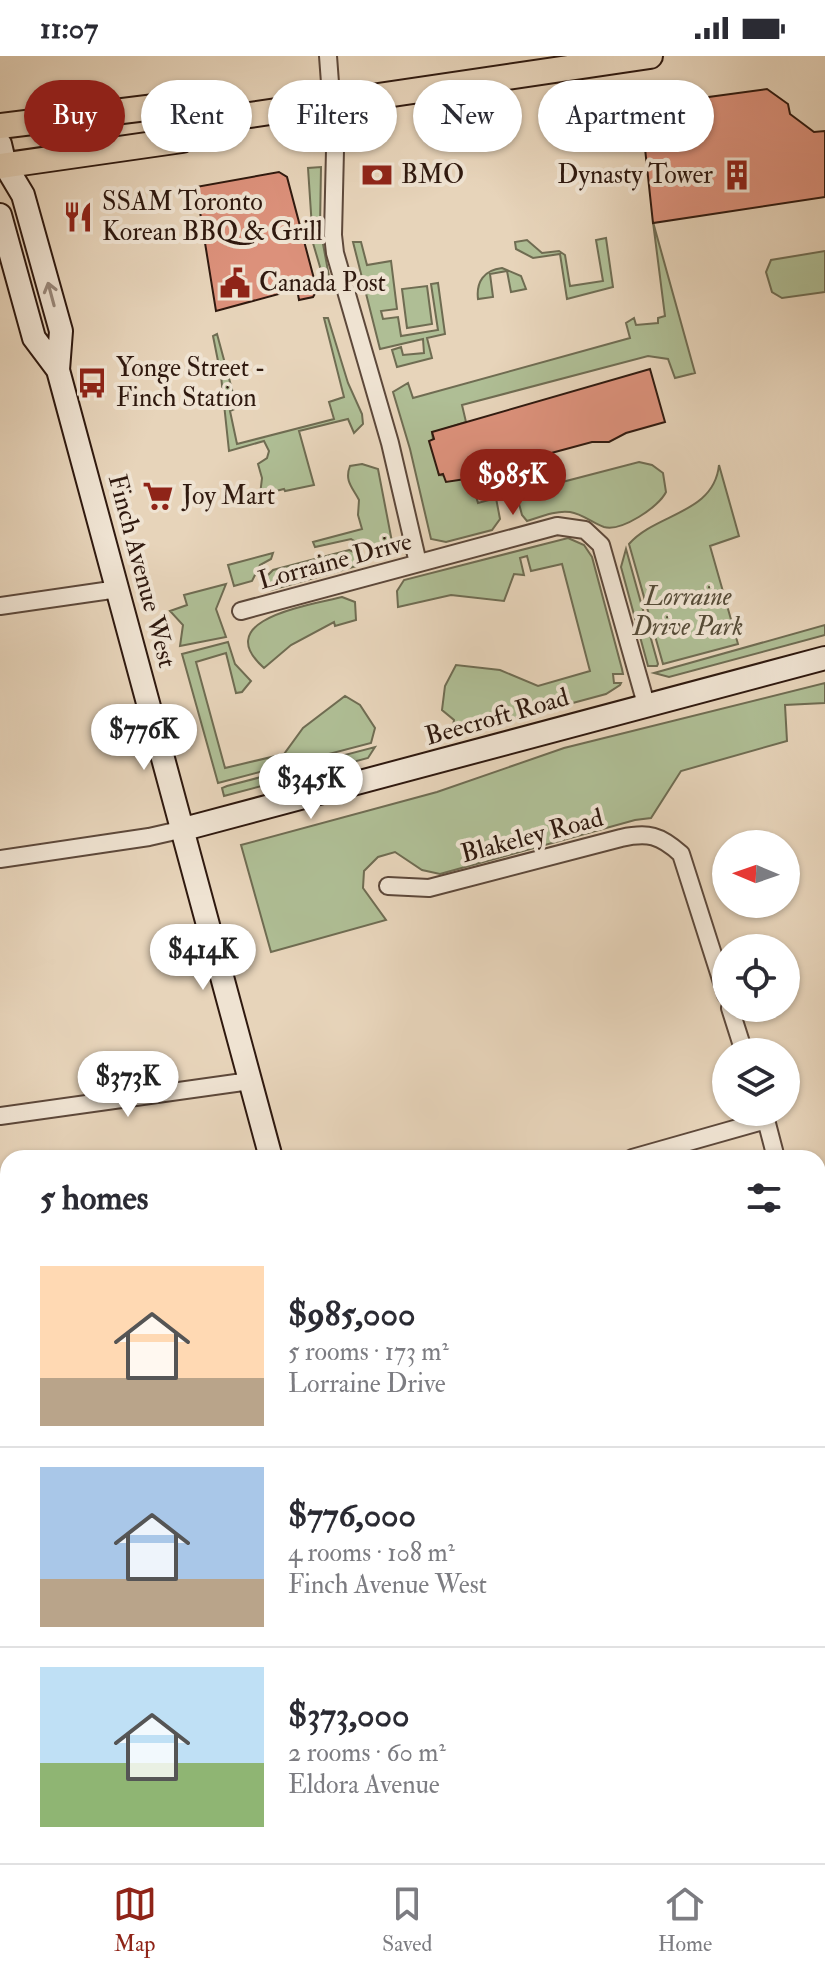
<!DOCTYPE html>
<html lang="en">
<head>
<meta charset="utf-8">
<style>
	body { margin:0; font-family:"IM FELL Double Pica",serif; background:#f7f7f7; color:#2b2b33; height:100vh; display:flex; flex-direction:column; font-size:30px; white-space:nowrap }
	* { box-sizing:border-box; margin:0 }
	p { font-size:26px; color:#7c7c81 }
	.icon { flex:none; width:44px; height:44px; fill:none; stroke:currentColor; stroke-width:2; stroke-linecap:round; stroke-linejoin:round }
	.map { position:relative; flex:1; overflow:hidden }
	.details { position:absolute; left:0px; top:1094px; width:826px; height:714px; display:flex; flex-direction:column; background:#fff; border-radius:24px 24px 0 0; box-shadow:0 2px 6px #0004 }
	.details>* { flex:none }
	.banner { position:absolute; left:24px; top:24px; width:778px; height:72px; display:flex; gap:16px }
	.needle { width:52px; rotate:272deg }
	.fabs { position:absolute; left:712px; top:774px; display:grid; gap:16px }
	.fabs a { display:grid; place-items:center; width:88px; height:88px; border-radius:50%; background:#fff; box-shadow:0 2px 6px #0004; font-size:40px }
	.price { position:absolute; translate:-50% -68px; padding:0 18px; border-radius:28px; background:#fff; color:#222; font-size:26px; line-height:52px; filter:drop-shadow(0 2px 4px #0008) }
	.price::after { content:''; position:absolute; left:50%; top:48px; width:24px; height:18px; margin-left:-12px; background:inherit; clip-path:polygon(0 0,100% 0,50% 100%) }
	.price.active { background:#8f2418; color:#fff }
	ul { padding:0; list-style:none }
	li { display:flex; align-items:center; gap:24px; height:200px; padding:0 40px }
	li+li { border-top:2px solid #e1e1e2 }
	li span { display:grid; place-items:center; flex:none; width:224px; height:160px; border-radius:0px; color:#555 }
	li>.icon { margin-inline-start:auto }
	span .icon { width:96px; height:96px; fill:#fffc; stroke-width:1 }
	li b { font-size:34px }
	h2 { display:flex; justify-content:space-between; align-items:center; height:96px; padding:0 40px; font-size:34px }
	.tag { padding:0 28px; border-radius:36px; background:#fff; box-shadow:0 2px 6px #0004; font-size:28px; line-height:72px }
	.tag.active { background:#8f2418; color:#fff }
	.status { display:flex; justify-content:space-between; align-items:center; height:56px; padding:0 40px; background:#fff; direction:ltr }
	.status svg { height:22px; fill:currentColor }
	.tabs { display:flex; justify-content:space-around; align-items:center; height:112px; border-top:2px solid #e1e1e2; background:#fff; font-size:22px; color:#7c7c81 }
	.tabs a { display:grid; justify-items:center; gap:4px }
	.tabs .active { color:#8f2418 }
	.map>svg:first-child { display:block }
</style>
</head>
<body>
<div class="status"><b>11:07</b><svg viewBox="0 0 49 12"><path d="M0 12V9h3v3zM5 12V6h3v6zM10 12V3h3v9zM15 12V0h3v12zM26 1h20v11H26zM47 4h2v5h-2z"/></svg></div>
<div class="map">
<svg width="825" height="1807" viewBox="0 0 825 1807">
	<rect width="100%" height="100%" fill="#e7d4ba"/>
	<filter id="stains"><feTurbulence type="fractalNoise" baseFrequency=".0025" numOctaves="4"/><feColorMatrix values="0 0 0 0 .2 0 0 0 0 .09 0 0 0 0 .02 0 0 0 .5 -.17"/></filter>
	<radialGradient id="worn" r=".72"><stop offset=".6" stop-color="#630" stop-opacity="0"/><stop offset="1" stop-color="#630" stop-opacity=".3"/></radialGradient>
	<path fill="#afbe95" stroke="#6f6c52" stroke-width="2" d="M321,111L320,172L329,220L325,228L313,187L308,112Z
		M653,166L695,317L675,322L668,303L648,300L462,349L466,366L432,377L439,419L463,421L466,432L473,430L478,447L496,442L500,463L492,474L446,486L431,483L410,393L393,336L408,327L413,342L630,282L626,267L634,262L636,269L658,267V262L665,260Z
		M606,182L613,231L567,243L560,198L533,202L516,193L515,186L527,184L542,197L559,195L565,199L570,230L603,225L596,184Z
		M353,186H361L367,209L391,205L397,253L381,255L383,263L398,261L401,280L438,274L431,228L438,227L445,278L427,282L432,302L397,311L392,294L401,291L403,299L424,297L423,283L380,293Z
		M825,195V236L782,242L772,236L766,216L771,204Z
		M502,212L521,220L526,233L511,236L507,215L490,218L493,241L478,243C476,226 484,214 502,212Z
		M427,230L432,268L407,272L402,233Z
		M324,262H328L348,327L362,358L363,368L354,377L348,363L299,375L314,429L285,435L284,433L260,439L262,422L258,408L267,402L269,395L264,385L229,395L221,320L213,280L217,278L237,352L230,355L237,388L334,363L329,346L344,341Z
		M639,406L652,409L663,417L666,436C659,451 621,476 604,471C592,467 583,458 570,456C556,454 540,461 527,465L522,459L518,444L524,436Z
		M362,408L378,413L393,491L397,492L393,499L384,503L351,483L315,491L313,486L362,473L358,459L359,444C353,432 344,425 350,410Z
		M719,409L739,480L710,490L738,588L663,608L629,488C656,457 714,458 719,409Z
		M568,482L584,489L592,501L622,613L623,618H613L614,627H621L620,629L606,638L465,676L453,670L454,664L442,654L445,630L456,609L500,614L538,630L590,615L562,508L531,515L527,500L520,502L524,519L514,518L504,545L451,539L398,551L397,535L404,524Z
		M626,493L658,608L657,610H648L621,511Z
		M349,494L356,497L360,509L271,534L266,521L273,514Z
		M273,497L271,503L260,509L252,525L234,530L228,509Z
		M226,528L216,553L226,581L180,590L183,569L170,555L187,549L184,539Z
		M342,541L355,546L356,564L335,570L334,566L291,589L264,612C209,563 311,549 342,541Z
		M825,569V579L669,621L654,617Z
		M228,586L235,608L251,625L242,636L236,637L226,597L196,606L225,712L284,698L303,672L345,640L360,649L375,672L371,687L218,727L182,598Z
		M825,627V647L785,649L787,685L681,715L651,762L635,764L440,818L422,814L395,796L378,801L364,815L363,832L386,864L271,896L241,789L437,736L564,692Z
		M375,691L368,702L224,740L222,732L227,730Z
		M8,1441V1591L0,1593V1443Z"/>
	<path fill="#dc917b" stroke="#2f190f" stroke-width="2" d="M767,33L788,48L790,58L814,76L825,75V141L653,167L641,55L655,53L657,48Z
		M279,116L287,121L317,234L313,241L299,244L297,233L216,255L196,131Z
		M650,313L665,366L626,377L609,386H592L518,406L503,415H488L472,422L446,426L443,418L439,419L429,385L434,383L432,376Z"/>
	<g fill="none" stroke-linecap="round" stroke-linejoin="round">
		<g stroke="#5d483a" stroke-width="20">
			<path id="street" d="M328,0L335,94L333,179L335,197L390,387L418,507
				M0,550L118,533
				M241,555L557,470L585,474L601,489L646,648
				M0,803L149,781L184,773
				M388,830L429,832L621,782C648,776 660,779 681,798L726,939
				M730,952L744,996
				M764,1056L776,1102
				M0,1060L250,1025
				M632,1102L766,1064
				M818,1269L825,1297
				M0,1314L8,1313
				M818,1385L825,1383
				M818,1716L825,1714
				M475,1806L499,1800"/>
		</g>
		<g stroke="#2f190f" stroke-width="26">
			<path id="secondary" d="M0,88L5,109L23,139L61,275L58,314L271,1102
				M0,159L34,282L58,314
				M184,773L825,602
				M446,1800L447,1807
				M474,1800L475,1807"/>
		</g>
		<g stroke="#2f190f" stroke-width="28">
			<path id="primary" d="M0,70L179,48L208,61H236L650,0
				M0,110L182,84L208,61"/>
		</g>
		<use href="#street" stroke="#efe3d2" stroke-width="16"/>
		<use href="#secondary" stroke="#efe3d2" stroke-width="22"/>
		<use href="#primary" stroke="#e7d4ba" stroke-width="24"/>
	</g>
	<defs><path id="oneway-shaft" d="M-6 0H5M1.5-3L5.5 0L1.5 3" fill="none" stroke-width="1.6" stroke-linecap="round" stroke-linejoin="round" transform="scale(2)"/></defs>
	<use stroke="#99887a" href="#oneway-shaft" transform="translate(51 238) rotate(-105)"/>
	<defs>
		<g id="bank-bare" transform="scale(2.4)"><path d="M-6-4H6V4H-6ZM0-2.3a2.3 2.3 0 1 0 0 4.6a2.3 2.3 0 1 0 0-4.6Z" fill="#8f2418" stroke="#efe3d2" stroke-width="2.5" paint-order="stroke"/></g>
		<g id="building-bare" transform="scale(2.4)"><path d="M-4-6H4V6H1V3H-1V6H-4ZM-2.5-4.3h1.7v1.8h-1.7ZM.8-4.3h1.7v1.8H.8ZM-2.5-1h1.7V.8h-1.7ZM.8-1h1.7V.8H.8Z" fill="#8f2418" stroke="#efe3d2" stroke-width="2.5" paint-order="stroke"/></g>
		<g id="restaurant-bare" transform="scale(2.4)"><path d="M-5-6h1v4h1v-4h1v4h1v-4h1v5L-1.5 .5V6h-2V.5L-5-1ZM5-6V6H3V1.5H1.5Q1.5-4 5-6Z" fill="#8f2418" stroke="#efe3d2" stroke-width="2.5" paint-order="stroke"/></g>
		<g id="civic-bare" transform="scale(2.4)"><path d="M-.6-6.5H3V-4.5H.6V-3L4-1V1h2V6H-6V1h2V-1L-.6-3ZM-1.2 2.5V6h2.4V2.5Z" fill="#8f2418" stroke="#efe3d2" stroke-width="2.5" paint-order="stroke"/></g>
		<g id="bus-bare" transform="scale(2.4)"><path d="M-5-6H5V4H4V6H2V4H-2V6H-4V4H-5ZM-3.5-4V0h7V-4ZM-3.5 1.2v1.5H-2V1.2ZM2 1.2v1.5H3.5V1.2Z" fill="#8f2418" stroke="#efe3d2" stroke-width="2.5" paint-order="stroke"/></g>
		<g id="supermarket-bare" transform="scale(2.4)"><path d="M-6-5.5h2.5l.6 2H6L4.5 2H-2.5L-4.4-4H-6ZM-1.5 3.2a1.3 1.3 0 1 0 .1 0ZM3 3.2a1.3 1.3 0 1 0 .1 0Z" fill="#8f2418" stroke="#efe3d2" stroke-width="2.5" paint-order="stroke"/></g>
	</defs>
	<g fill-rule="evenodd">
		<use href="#bank-bare" x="377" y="119"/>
		<use href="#building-bare" x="737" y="119"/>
		<use href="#restaurant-bare" x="78" y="161"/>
		<use href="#civic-bare" x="235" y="227"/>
		<use href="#bus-bare" x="92" y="327"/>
		<use href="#supermarket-bare" x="158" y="440"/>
	</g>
	<g text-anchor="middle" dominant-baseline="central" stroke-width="8" stroke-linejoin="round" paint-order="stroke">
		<g font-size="26" fill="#2f190f" stroke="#efe3d2" text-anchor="start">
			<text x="401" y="119">BMO</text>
			<text x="713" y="119" text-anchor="end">Dynasty Tower</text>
			<text x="102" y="146">SSAM Toronto<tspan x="102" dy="30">Korean BBQ &amp; Grill</tspan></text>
			<text x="259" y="227">Canada Post</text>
			<text x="116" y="312">Yonge Street -<tspan x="116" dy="30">Finch Station</tspan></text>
			<text x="182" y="440">Joy Mart</text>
		</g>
		<g font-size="26" fill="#2f190f" stroke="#efe3d2">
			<text transform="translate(335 505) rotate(-15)">Lorraine Drive</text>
			<text transform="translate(142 515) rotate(75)">Finch Avenue West</text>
			<text transform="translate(497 661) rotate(-16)">Beecroft Road</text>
			<text transform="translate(532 780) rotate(-15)">Blakeley Road</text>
		</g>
		<g font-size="26" font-style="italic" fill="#554b37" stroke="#efe3d2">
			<text x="688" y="541">Lorraine<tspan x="688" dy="30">Drive Park</tspan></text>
		</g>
	</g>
	<rect width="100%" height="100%" filter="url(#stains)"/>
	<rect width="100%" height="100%" fill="url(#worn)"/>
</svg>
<div class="fabs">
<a><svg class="needle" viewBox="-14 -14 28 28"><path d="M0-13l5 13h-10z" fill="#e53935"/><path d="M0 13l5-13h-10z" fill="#7c7c81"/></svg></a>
<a><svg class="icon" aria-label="locate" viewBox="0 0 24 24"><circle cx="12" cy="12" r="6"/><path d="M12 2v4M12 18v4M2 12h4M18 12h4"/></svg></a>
<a><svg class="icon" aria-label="layers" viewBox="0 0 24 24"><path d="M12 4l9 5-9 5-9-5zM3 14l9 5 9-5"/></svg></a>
</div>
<b class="price active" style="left:513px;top:461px">$985K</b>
<b class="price" style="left:144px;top:716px">$776K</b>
<b class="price" style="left:311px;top:765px">$345K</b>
<b class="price" style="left:203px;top:936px">$414K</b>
<b class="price" style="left:128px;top:1063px">$373K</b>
<div class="banner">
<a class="tag active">Buy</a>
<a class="tag">Rent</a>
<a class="tag">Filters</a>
<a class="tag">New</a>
<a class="tag">Apartment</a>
</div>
<section class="details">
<h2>5 homes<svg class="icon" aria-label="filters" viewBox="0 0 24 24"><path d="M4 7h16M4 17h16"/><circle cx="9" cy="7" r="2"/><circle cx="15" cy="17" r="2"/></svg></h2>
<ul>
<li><span style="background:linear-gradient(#ffd9b3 70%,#b9a48a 0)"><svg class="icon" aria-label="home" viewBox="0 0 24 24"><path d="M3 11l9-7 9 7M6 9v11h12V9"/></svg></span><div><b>$985,000</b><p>5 rooms · 173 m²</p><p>Lorraine Drive</p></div></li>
<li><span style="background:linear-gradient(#a9c7e8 70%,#b9a48a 0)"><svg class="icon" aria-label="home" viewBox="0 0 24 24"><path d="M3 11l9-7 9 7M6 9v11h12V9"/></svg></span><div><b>$776,000</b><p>4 rooms · 108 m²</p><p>Finch Avenue West</p></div></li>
<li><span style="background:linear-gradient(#bfe0f5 60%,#8fb573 0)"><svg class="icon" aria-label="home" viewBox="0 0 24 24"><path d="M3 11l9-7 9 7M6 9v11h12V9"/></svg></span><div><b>$373,000</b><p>2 rooms · 60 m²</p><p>Eldora Avenue</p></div></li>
</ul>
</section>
</div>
<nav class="tabs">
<a class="active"><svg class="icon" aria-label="map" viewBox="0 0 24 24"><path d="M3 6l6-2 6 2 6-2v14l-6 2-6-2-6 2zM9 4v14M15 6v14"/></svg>Map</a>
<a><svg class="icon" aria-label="saved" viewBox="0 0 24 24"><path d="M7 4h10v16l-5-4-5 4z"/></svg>Saved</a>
<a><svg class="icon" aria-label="home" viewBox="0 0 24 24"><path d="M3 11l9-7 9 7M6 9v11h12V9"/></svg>Home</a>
</nav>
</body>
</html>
